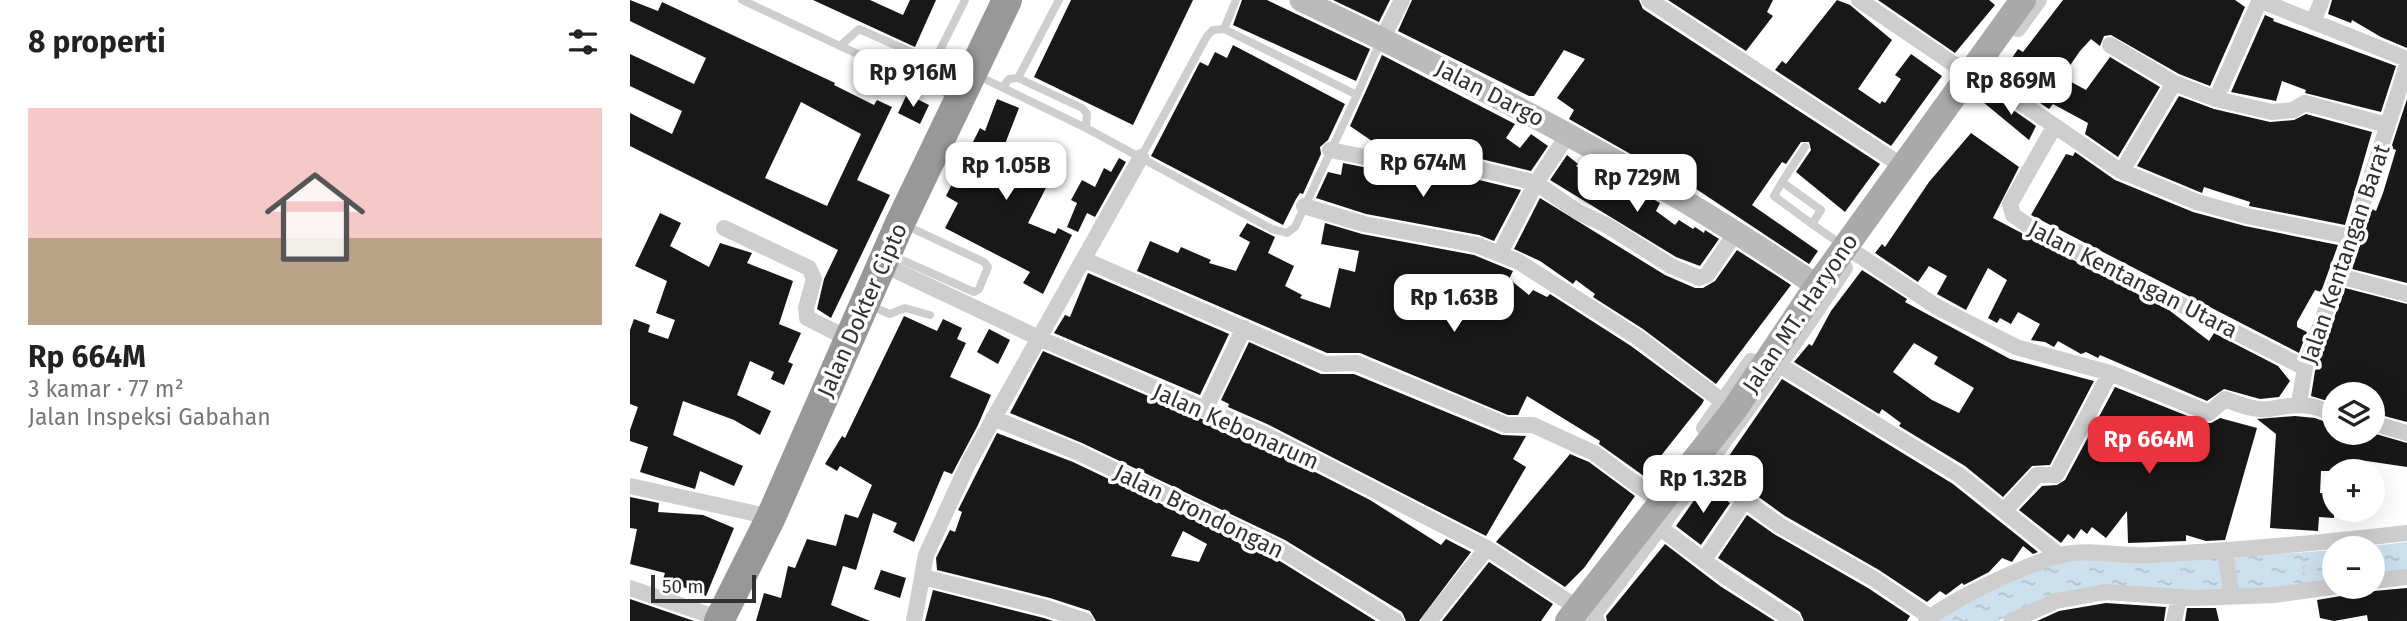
<!DOCTYPE html>
<html lang="id">
<head>
<meta charset="utf-8">
<style>
	body { margin:0; font-family:"Fira Sans",sans-serif; background:#f2f2f2; color:#222; height:100vh; display:flex; flex-direction:column; font-size:26px; white-space:nowrap }
	* { box-sizing:border-box; margin:0 }
	p { font-size:23px; color:#767676 }
	.icon { flex:none; width:38px; height:38px; fill:none; stroke:currentColor; stroke-width:2; stroke-linecap:round; stroke-linejoin:round }
	.map { position:relative; flex:1; overflow:hidden }
	.sheet { display:flex; flex-direction:column; background:#fff; width:630px }
	.sheet>* { flex:none }
	.fabs { position:absolute; left:1692px; top:382px; display:grid; gap:14px }
	.fabs a { display:grid; place-items:center; width:63px; height:63px; border-radius:50%; background:#fff; box-shadow:0 7px 28px #0002; font-size:35px }
	.scale { position:absolute; left:21px; bottom:18px; width:105px; box-sizing:border-box; padding-left:7px; border:4px solid #313131; border-top:0; font-size:19px; line-height:24px; white-space:nowrap; color:#313131; -webkit-text-stroke:5px #fff; paint-order:stroke }
	.price { position:absolute; translate:-50% -60px; padding:0 16px; border-radius:14px; background:#fff; color:#222; font-size:23px; line-height:46px; filter:drop-shadow(0 2px 4px #0008) }
	.price::after { content:''; position:absolute; left:50%; top:42px; width:21px; height:16px; margin-left:-10px; background:inherit; clip-path:polygon(0 0,100% 0,50% 100%) }
	.price.active { background:#e9333e; color:#fff }
	ul { padding:0; list-style:none }
	li { display:grid; align-content:center; gap:14px; height:371px; padding:0 28px }
	li+li { border-top:2px solid #e0e0e0 }
	li span { display:grid; place-items:center; height:217px; border-radius:0px; color:#555 }
	li>.icon { margin-inline-start:auto }
	span .icon { width:126px; height:126px; fill:#fffc; stroke-width:1 }
	li b { font-size:30px }
	h2 { display:flex; justify-content:space-between; align-items:center; height:84px; padding:0 28px; font-size:30px }
	main { display:flex; flex:1; min-height:0 }
	.map>svg:first-child { display:block }
</style>
</head>
<body>
<main>
<section class="sheet">
<h2>8 properti<svg class="icon" aria-label="filters" viewBox="0 0 24 24"><path d="M4 7h16M4 17h16"/><circle cx="9" cy="7" r="2"/><circle cx="15" cy="17" r="2"/></svg></h2>
<ul>
<li><span style="background:linear-gradient(#f6c9c9 60%,#b9a48a 0)"><svg class="icon" aria-label="home" viewBox="0 0 24 24"><path d="M3 11l9-7 9 7M6 9v11h12V9"/></svg></span><div><b>Rp 664M</b><p>3 kamar · 77 m²</p><p>Jalan Inspeksi Gabahan</p></div></li>
</ul>
</section>
<div class="map">
<svg width="1777" height="621" viewBox="0 0 1777 621">
	<defs>
		<pattern id="water-ripples" width="26" height="14" patternUnits="userSpaceOnUse" patternTransform="scale(1.75)"><rect width="26" height="14" fill="#cce0ee"/><path d="M2 4q2-2 4 0t4 0M15 11q2-2 4 0t4 0" fill="none" stroke="#b0c1cd"/></pattern>
	</defs>
	<rect width="100%" height="100%" fill="#fff"/>
	<path fill="url(#water-ripples)" d="M1777,542V570L1743,574V548H1726Z
		M1704,550V583L1397,606L1368,621H1298L1433,556L1563,560Z"/>
	<path fill="#181818" fill-rule="evenodd" d="M0,0L28,11L32,2L205,83L204,85L244,105L247,100L262,107L227,180L260,195L201,318L187,309L194,279L208,250L0,146V113L42,134L52,111L0,86V54L64,84L76,58L0,21ZM171,102L231,134L197,206L135,178Z
		M183,0H240L273,15L280,0H306L285,47Z
		M441,0H563L503,125L404,77Z
		M612,0H637L740,49L726,81L603,25Z
		M703,0H760L749,22Z
		M782,0H1009L1013,9L1250,164L1215,212L1166,172L1181,150L1179,142H1171L1156,164L1152,162L1122,205L1188,251L1179,264L1015,155L1011,160L939,119L944,110L927,98L955,59L934,50L904,96H899L768,31Z
		M1038,0H1143L1137,12L1143,16L1116,51Z
		M1207,0L1220,5L1262,40L1228,89L1250,104L1252,101L1255,103L1271,79L1265,75L1281,54L1312,76L1261,146L1145,70L1152,61L1156,64Z
		M1248,0H1359L1365,5L1325,53Z
		M1433,0H1605L1615,7L1580,86L1549,74L1481,35L1474,36L1470,46L1461,39L1450,51L1432,77L1456,90L1480,57L1530,87L1488,157L1455,134L1458,123L1423,104L1419,109L1370,76L1388,49L1393,52Z
		M1702,0H1777V48L1751,37L1722,20L1721,23L1698,14Z
		M1635,15L1644,19L1643,21L1766,66L1751,112L1675,93L1676,90L1652,81L1646,101L1601,92Z
		M603,45L715,104L698,140L690,147L691,154L673,194L670,193L666,199L653,225L521,156L570,62L578,66L585,52L597,58Z
		M752,55L885,124L876,138L890,148L901,134L918,146L901,171L830,154L795,158L755,150L720,126Z
		M277,94L299,105L290,124L268,113Z
		M1360,94L1406,126L1399,140L1353,102Z
		M1549,96L1584,109L1640,122L1664,120L1676,114L1742,132L1715,225L1619,206L1620,202L1574,187L1572,193L1507,166Z
		M367,99L389,108L375,144L425,170L398,223L425,234L428,228L442,235L413,294L393,283L400,272L315,228L328,203L316,196L350,128L355,131Z
		M1777,99V283L1722,269L1742,209L1746,211L1753,193L1766,150L1761,148Z
		M1341,133L1389,167L1363,218L1539,310L1579,341L1584,333L1648,366L1660,381L1649,397L1630,399L1594,389L1577,401L1470,355L1468,358L1456,352L1451,354L1428,341L1424,347L1415,342L1401,340L1410,324L1388,312L1381,324L1370,318L1367,323L1358,318L1377,280L1358,268L1336,310L1307,294L1317,276L1299,266L1288,282L1245,253L1252,244L1255,247L1299,182Z
		M1445,152L1485,180L1563,212L1615,226L1708,245L1691,292L1685,290L1667,322V327L1677,332L1669,353L1401,215L1436,154L1443,156Z
		M937,155L948,164L946,166L982,192L987,186L998,194L1002,187L1030,203L1026,211L1045,225L1049,220L1063,229L1065,227L1074,233L1075,230L1089,239L1070,266L1046,257L920,180Z
		M489,158L496,162L465,217L457,213L448,232L437,227L447,203L441,200L452,180L465,187L474,168L481,172Z
		M713,163L793,179L828,175L891,190L864,241L849,235L736,214L686,198L698,172L711,175Z
		M910,198L1035,275L1065,288H1073L1085,281L1107,250L1161,285L1086,384L1013,329L963,297L965,294L946,280L943,284L910,261L884,249Z
		M30,213L51,223L40,246L79,267L90,243L122,253L117,263L163,281L149,324L171,333L158,362L163,364L154,385L141,379L144,372L120,361L107,395L141,411L130,435L104,420L53,401L43,435L113,466L104,486L70,471L65,489L10,472L18,447L0,441V430L8,407L0,404V330L4,319L20,325L18,332L38,339L45,320L26,313L37,281L5,266Z
		M617,223L645,237L638,253L664,266L655,286L672,295L670,298L700,308L709,268L725,272L729,251L691,244L695,223L732,234L844,255L883,271L879,279L899,295L903,290L917,297L920,294L1001,346L1074,400L1072,404L1030,457L1028,467L1018,479L969,444L970,441L897,396L888,415H878L730,353H697L507,271L520,241L548,253L551,247L581,260L579,263L606,271L620,242L609,236Z
		M1232,270L1277,299L1275,302L1380,359L1464,381L1420,465L1402,466L1373,497L1335,466L1269,426L1271,423L1252,409L1249,414L1164,362L1179,344L1182,346L1201,311ZM1284,343L1308,357L1304,364L1344,388L1329,413L1302,400L1263,372Z
		M458,273L599,334L570,395L424,333L435,315L440,317Z
		M1715,288L1777,304V422L1743,413V394H1704V403L1681,396L1685,371Z
		M274,316L307,331L313,319L332,328L327,339L336,343L320,377L361,395L348,425L322,474L314,471L284,542L263,532L267,523L243,513L226,570L213,566L201,605L240,621H126L134,593L151,598L158,566L165,568L177,539L206,546L215,514L228,518L242,485L210,466L207,471L195,464L212,436L215,438Z
		M359,329L380,340L368,364L347,352Z
		M619,342L691,374H724L872,435L896,436L883,459L896,467L856,536L637,424L598,407L599,404L591,400Z
		M413,351L628,443L740,500L811,545L816,539L841,552L789,621H776L772,612L655,540L452,443L380,413Z
		M1152,379L1323,484L1408,552L1403,554L1393,546L1382,562L1372,558L1359,572L1334,585L1332,583L1316,595L1310,591L1297,602L1249,570L1155,516L1090,469Z
		M1485,387L1575,423H1581L1590,418L1627,428L1595,540L1576,541L1556,535V541L1498,543L1497,511L1476,538L1462,527L1457,534L1451,529L1444,539L1438,534L1431,543L1389,510L1412,486L1427,485L1435,480Z
		M1665,416L1685,418L1704,425V432H1739L1777,443V467L1730,460L1728,471H1691L1690,493L1704,494V518L1689,517L1688,531L1640,528L1646,434L1627,419Z
		M367,433L443,462L645,558L746,621H466L460,611L420,598L307,570L306,558L320,530L325,532L332,512L328,510ZM553,531L577,544L569,562L541,556Z
		M940,454L959,462L1005,496L954,568L935,587L866,542Z
		M1078,486L1100,503L1071,545L1046,526L1065,499L1068,501Z
		M0,497L29,503L28,512L73,515L104,528L76,596L33,579L35,573L0,564L7,529L0,528Z
		M1117,515L1144,534L1238,588L1280,616L1277,621H1174L1170,612L1088,558Z
		M1035,544L1090,586L1145,621H977L976,616Z
		M859,562L923,604L911,621H812Z
		M251,570L276,578L270,598L244,589Z
		M1734,587L1744,591L1777,588V621H1738L1737,615L1704,621L1690,618L1687,600L1711,596L1719,589Z
		M303,590L414,618L423,621H295Z
		M0,599L64,621H0Z
		M1476,603L1536,607L1534,621H1407L1429,611Z
		M1557,608H1586L1589,621H1555Z"/>
	<g fill="none" stroke-linecap="round" stroke-linejoin="round">
		<path stroke="#cecece" stroke-width="2.5" stroke-dasharray="3.5 3.5" stroke-linecap="butt" d="M1673,558L1674,576"/>
		<path stroke="#cecece" stroke-width="8" d="M112,0L210,46L229,29L290,56H307L456,128L642,229L657,233L665,227L727,95L594,29
			M210,46L323,96
			M307,56L335,0
			M388,78L452,108L457,114L456,128
			M373,87L379,79L388,78L429,0
			M727,95L751,40
			M511,157L577,36L583,30L594,29L606,0
			M1152,182L1191,210L1182,224L1144,196Z
			M1152,182L1175,147
			M1182,224L1212,245
			M263,256L344,292L349,289L358,267L354,262L275,225
			M241,306L260,314L275,308L300,315"/>
		<path stroke="#cecece" stroke-width="16" d="M1019,0L1274,167
			M1229,0L1322,63L1365,85L1489,170L1567,202L1617,216L1722,237
			M1629,0L1777,59
			M1683,22L1692,0
			M1388,29L1409,0
			M752,39L772,0
			M1480,45L1544,83
			M1586,99L1642,112L1663,110L1675,103L1757,125
			M1424,127L1380,204L1383,215L1403,229L1675,368
			M700,150L795,169L828,164L906,183L948,212L978,226L1041,266L1069,278L1077,275L1106,232
			M1492,171L1544,83L1586,99L1630,0
			M674,206L734,224L847,245L889,262L1007,337L1101,408
			M94,228L179,268L184,279L176,308L177,318L219,339
			M1215,246L1307,307L1386,347L1480,373L1579,413L1595,399C1607,404 1627,411 1640,409C1664,404 1682,402 1704,415
			M870,253L906,183L939,133
			M455,260L695,364L726,363L876,425H903L964,453L1032,503
			M252,264L411,339L632,433L857,548L967,621
			M1709,276L1777,294
			M1143,361L1329,475L1430,556
			M1669,403L1675,368L1722,237L1777,65
			M575,410L614,328
			M363,418L447,452L650,549L766,621
			M1743,423L1777,433
			M1074,428L1121,361
			M1068,466L1149,525L1244,579L1300,617
			M0,486L141,517
			M1375,510L1407,475H1426L1480,373
			M1025,524L1096,577L1164,621
			M1595,551L1602,596
			M1074,560L1115,500
			M293,577L417,608L456,621
			M1743,581L1777,577
			M0,588L94,620
			M284,621L296,555L338,464L511,157
			M799,621L857,548
			M959,621C1047,505 1135,391 1215,268
			M1296,621C1320,600 1403,561 1435,554C1463,549 1492,557 1521,555C1606,550 1692,543 1777,533
			M1381,621L1426,601L1475,592L1565,598L1644,595L1709,586
			M1544,621L1549,597"/>
		<path stroke="#bbb" stroke-width="23" d="M671,0C849,85 1024,174 1187,286"/>
		<path stroke="#a9a9a9" stroke-width="26" d="M938,621L1104,410L1187,286L1393,0"/>
		<path stroke="#989898" stroke-width="30" d="M89,621L141,517L270,223L377,0"/>
	</g>
	<g text-anchor="middle" dominant-baseline="central" stroke-width="7" stroke-linejoin="round" paint-order="stroke">
		<g font-size="23" fill="#313131" stroke="#fff">
			<text transform="translate(860 93) rotate(27)">Jalan Dargo</text>
			<text transform="translate(1715 254) rotate(-71)">Jalan Kentangan Barat</text>
			<text transform="translate(1503 279) rotate(27)">Jalan Kentangan Utara</text>
			<text transform="translate(232 310) rotate(-66)">Jalan Dokter Cipto</text>
			<text transform="translate(1170 313) rotate(-56)">Jalan MT. Haryono</text>
			<text transform="translate(606 426) rotate(24)">Jalan Kebonarum</text>
			<text transform="translate(569 511) rotate(26)">Jalan Brondongan</text>
		</g>
	</g>
</svg>
<div class="fabs">
<a><svg class="icon" aria-label="layers" viewBox="0 0 24 24"><path d="M12 4l9 5-9 5-9-5zM3 14l9 5 9-5"/></svg></a>
<a>+</a>
<a>−</a>
</div>
<div class="scale">50 m</div>
<b class="price" style="left:283px;top:109px">Rp 916M</b>
<b class="price" style="left:1381px;top:117px">Rp 869M</b>
<b class="price" style="left:793px;top:199px">Rp 674M</b>
<b class="price" style="left:376px;top:202px">Rp 1.05B</b>
<b class="price" style="left:1007px;top:214px">Rp 729M</b>
<b class="price" style="left:824px;top:334px">Rp 1.63B</b>
<b class="price active" style="left:1519px;top:476px">Rp 664M</b>
<b class="price" style="left:1073px;top:515px">Rp 1.32B</b>
</div>
</main>
</body>
</html>
